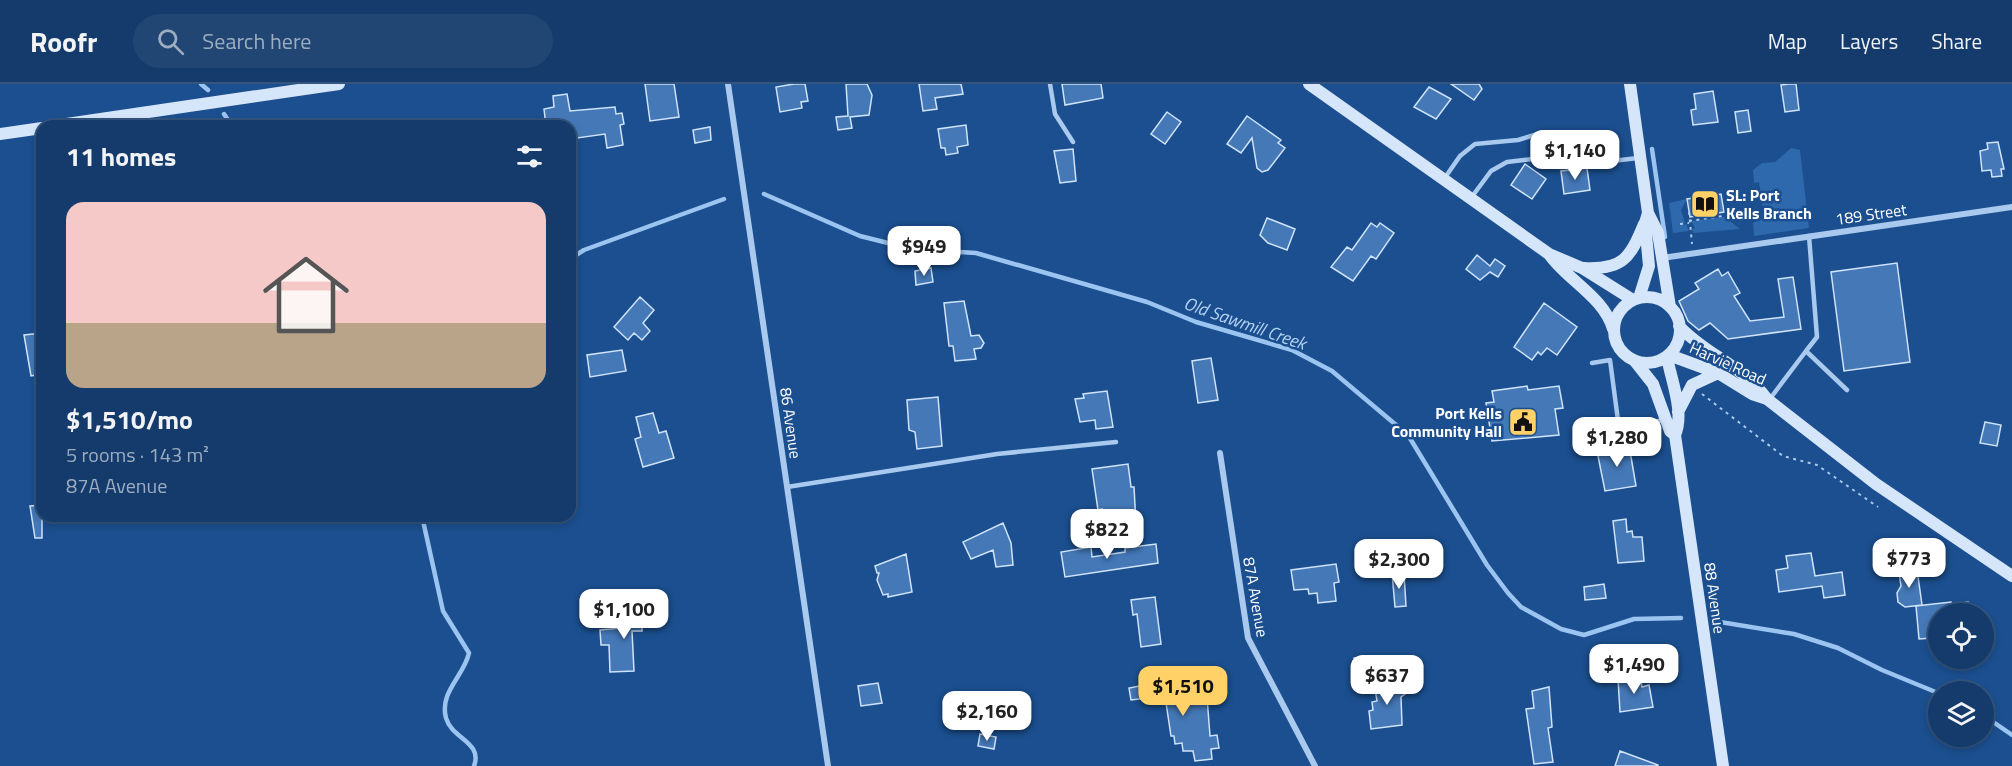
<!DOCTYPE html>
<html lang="en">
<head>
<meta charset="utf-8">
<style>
	body { margin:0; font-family:"Titillium Web",sans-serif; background:#214673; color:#f1f3f6; height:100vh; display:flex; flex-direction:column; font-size:22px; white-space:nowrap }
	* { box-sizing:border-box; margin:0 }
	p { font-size:20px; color:#9dadc1 }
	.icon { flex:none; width:33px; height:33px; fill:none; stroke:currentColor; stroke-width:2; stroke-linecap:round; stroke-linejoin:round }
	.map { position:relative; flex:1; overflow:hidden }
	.sheet { position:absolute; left:36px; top:36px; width:540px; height:402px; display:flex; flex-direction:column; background:#143b6b; border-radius:18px; box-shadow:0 3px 9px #0003,0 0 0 2px #33557e }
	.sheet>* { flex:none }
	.buttons { position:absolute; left:1928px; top:519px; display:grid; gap:12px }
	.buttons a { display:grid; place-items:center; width:66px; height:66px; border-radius:50%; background:#143b6b; box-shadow:0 3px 9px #0003,0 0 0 2px #33557e; font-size:30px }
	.price { position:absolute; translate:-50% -51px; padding:0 14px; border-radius:12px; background:#fff; color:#222; font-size:20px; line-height:39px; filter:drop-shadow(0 2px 3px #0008) }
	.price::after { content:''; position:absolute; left:50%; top:36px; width:18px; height:14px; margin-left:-9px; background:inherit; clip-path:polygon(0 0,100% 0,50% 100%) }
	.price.active { background:#ffd166; color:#111 }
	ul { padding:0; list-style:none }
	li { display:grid; align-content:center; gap:12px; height:318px; padding:0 30px }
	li+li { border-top:2px solid #33557e }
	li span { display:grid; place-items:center; height:186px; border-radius:18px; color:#555 }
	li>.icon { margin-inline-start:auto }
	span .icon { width:108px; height:108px; fill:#fffc; stroke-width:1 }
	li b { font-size:26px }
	h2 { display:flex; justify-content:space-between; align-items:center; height:72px; padding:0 30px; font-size:26px }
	header { display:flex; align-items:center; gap:36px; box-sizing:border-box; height:84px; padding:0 30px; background:#143b6b; border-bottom:2px solid #33557e }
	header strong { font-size:28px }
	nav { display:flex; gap:33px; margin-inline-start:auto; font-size:21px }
	.search { width:420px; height:54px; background:#214673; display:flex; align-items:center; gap:15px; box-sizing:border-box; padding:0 21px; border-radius:33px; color:#9dadc1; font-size:22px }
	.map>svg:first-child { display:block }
</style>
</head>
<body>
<header>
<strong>Roofr</strong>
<div class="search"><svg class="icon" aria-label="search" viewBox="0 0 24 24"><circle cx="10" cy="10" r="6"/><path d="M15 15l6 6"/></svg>Search here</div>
<nav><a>Map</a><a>Layers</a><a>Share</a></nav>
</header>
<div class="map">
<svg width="2012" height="682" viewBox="0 0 2012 682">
	<rect width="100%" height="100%" fill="#1b4f8f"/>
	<path fill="#2e69ad" d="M1791,64L1800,66L1809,144L1754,152L1753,139L1764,134L1759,98L1754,99L1753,86L1762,79L1775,78Z
		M1687,115L1681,126L1685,139L1678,141L1686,140L1689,147L1673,149L1669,119Z
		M1725,133L1740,145L1693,149L1692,145L1695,144L1691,137Z"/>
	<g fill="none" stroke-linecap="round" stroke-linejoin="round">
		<path stroke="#9cc4f0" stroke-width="4.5" d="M201,0L208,6
			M224,30L232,42
			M1652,65L1665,153
			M764,110L860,152L912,165L976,169L1147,218L1196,238L1292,266L1332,287L1408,351L1487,481L1508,509L1521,523L1561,545L1584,551L1634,535L1681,534
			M570,175L584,166L724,115
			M422,432L443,527L469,569C464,592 439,608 446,634C452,655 483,658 474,682
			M1720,538L1794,550L1838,564L1882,586L1938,609
			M1983,631L2012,651"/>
	</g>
	<path fill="#4478b7" stroke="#cfe3fa" stroke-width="1.5" d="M645,0H674L679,33L650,37Z
		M794,0H805L808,17L801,18L802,24L780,28L776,3Z
		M846,0H867L872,11L869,31L850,33L852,44L838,46L836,33L848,32Z
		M919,0H961L963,10L935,14L937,25L923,27Z
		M1062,0H1101L1103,14L1065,21Z
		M1451,0H1479L1482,5L1474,16Z
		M1789,0H1796L1799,26L1785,28L1781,1Z
		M1429,3L1451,15L1436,35L1414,23Z
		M1713,7L1718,38L1693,41L1691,26L1696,25L1694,10Z
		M567,10L570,27L615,23L616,30L622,29L624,40L620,41L623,61L607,64L605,50L570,55V42H546L544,25L554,23L553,12Z
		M1748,26L1751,47L1738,49L1735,28Z
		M1167,28L1181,38L1165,60L1151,50Z
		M1247,32L1281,56L1278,59L1285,64L1268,86L1262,88L1257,84L1252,54L1241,69L1227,60Z
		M966,41L968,61L957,63L958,69L946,71L945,64H941L938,45Z
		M710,43L711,56L695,59L693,46Z
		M1998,58L2004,85H2001L2002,92L1992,93L1991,86L1982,87L1980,67L1988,65L1987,59Z
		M1584,64L1586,75L1559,78L1558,67Z
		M1073,65L1076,97L1060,99L1054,67Z
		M1525,80L1546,95L1532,115L1511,101Z
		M1587,84L1590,106L1564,110L1561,87Z
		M1721,110L1724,128L1690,133L1687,115Z
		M1267,134L1295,145L1287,166L1268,159L1260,151Z
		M1371,139L1377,143L1380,139L1394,149L1376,175L1371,172L1353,197L1331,183L1347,163L1352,166Z
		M1477,171L1490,182L1495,175L1505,182L1498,193L1490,188L1480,196L1466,185Z
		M1897,179L1910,278L1844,287L1831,188Z
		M931,184L933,198L916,201L915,187Z
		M1718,185L1722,192L1728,188L1740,209L1734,212L1750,237L1784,233L1778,195L1793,193L1801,245L1728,255L1710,239L1699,246L1688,237L1679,217L1699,205L1695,199Z
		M640,213L654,226L643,239L650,247L642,256L634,249L628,256L614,243Z
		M964,217L971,252L979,251L984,259L981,264L974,265L976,275L955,277L953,262H949L944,219Z
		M1544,219L1577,243L1557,271L1547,264L1541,271L1538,268L1532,276L1514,263Z
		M42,249V290L31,292L24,251Z
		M622,266L626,287L590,293L587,271Z
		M1211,274L1218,316L1198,319L1192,277Z
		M1527,302L1528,306L1559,302L1563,324L1555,325L1559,351L1492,357L1486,319L1494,318L1492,307Z
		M1107,307L1113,343L1096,345L1095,336L1080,338L1075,315L1084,314L1083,310Z
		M938,313L942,362L917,365L915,348L909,346L907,316Z
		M653,329L659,349L666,347L674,374L643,383L635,355L641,353L636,333Z
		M1985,338L2001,341L1997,362L1980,359Z
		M1629,361L1636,402L1605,407L1598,372L1601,371L1600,365Z
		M1128,380L1131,403H1134L1136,439L1105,444L1102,425L1098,426L1092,385Z
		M42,421V454H35L30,422Z
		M1626,435L1627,448L1632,447L1633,453H1642L1644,477L1618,479L1613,437Z
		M1003,439L1011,459L1013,481L996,483L993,466L971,475L963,458Z
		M1156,460L1158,479L1065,493L1061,468L1091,463L1092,473L1125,468V464Z
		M1811,469L1815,492L1842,488L1845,511L1824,514L1822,502L1779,508L1776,486L1788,484L1786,472Z
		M906,470L912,508L888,513V510L883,511L877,496L879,489H877L875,482Z
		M1336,480L1339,498L1334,499L1336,517L1318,519L1317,509L1309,510L1308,505L1294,506L1291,486Z
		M1917,485L1922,521L1905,523L1898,518L1897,509L1901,502L1899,488Z
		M1392,489H1404L1406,522L1395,523Z
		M1604,500L1606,514L1585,516L1584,503Z
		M1155,513L1161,560L1141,563L1137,530L1133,531L1131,516Z
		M1951,518V520L1968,518L1969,530H1938V538H1932V554L1919,555L1916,522Z
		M650,527V538H642V547H632L634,587L610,588L609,561H601L600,546L621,544V528Z
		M1371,572L1372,586L1355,588L1354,574Z
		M1640,592L1642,603L1649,601L1653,623L1620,628L1618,595Z
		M1165,593L1169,609L1201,605L1202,614L1207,613L1210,652L1217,651L1219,664L1211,665L1212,675L1195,677L1193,667H1183L1182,659L1175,660L1174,652H1171L1165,612L1131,616L1129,604L1150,600L1149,595Z
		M1392,596L1396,597L1398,605L1405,610L1401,613L1402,641L1371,645L1369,627L1373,626L1372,618L1377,617L1374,599Z
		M878,599L882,619L861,622L858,602Z
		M1549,603L1552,643L1548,644L1553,678L1534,680L1526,625L1534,624L1532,607Z
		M980,650L996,653L994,665L978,662Z
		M1620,667L1658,681V682H1615Z"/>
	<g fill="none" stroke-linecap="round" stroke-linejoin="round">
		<path stroke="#a9c9ee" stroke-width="2" stroke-dasharray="3 4.5" stroke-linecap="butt" d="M1689,128L1692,160
			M1689,137L1743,129
			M1680,140L1689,139
			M1702,310L1783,372L1817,381L1878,423"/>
		<path stroke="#a9c9ee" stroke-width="4.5" d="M1050,0L1055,30L1073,58
			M1444,95L1460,72L1475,60L1518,56L1541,49
			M1471,114L1491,87L1507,78L1541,74L1560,83L1638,74
			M1806,267L1817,253L1809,152
			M1592,279L1610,276L1619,344L1664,336
			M1769,316L1806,267L1847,306
			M787,403L997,370L1116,358"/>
		<path stroke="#a9c9ee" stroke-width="6" d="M728,0L828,682
			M1662,174L2012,123
			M1220,369L1248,554L1315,682"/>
		<path stroke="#d6e6fa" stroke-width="12" d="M1309,0L1549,170L1582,184L1633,216
			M1630,0L1648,129L1658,149L1670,223
			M53,42L339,0
			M0,50L42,44
			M1549,170C1567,196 1604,213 1613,245
			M1584,184C1623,186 1630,174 1644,140
			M1614 246a33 33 0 1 1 66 0a33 33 0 1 1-66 0Z
			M1639,214L1649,182L1645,139L1648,129
			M1679,242C1707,272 1741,280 1767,315L1876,400L2012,492
			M1669,271L1718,289L1752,310L1767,315
			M1667,273C1671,296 1685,329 1675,351L1723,682
			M1634,276L1653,300L1670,347L1675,351
			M1678,328L1692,301L1718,289"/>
	</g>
	<defs>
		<g id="library-square" transform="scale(1.5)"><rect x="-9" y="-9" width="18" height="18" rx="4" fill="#ffd166" stroke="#1b4f8f"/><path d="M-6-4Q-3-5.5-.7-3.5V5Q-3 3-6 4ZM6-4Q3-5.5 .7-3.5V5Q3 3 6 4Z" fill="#111"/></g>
		<g id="civic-square" transform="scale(1.5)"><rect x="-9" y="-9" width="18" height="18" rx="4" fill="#ffd166" stroke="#1b4f8f"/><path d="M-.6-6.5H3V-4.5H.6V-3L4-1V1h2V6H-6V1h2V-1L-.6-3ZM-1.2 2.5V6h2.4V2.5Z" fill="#111"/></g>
	</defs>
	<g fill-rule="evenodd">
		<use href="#library-square" x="1705" y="120"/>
		<use href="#civic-square" x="1523" y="338"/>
	</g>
	<g text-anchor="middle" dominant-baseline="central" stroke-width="5" stroke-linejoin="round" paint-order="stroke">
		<g font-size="16" font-weight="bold" fill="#fff" stroke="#1b4f8f" text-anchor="start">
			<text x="1726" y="111">SL: Port<tspan x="1726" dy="18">Kells Branch</tspan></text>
			<text x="1502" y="329" text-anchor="end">Port Kells<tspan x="1502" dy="18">Community Hall</tspan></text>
		</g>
		<g font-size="16" fill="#fff" stroke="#1b4f8f">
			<text transform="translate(1871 130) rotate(-8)">189 Street</text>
			<text transform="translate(1728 279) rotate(24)">Harvie Road</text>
			<text transform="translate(791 339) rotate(82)">86 Avenue</text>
			<text transform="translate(1256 513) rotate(80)">87A Avenue</text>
			<text transform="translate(1715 514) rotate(82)">88 Avenue</text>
		</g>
		<g font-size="18" font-style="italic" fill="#b5d3f5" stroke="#1b4f8f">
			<text transform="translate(1245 239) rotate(19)">Old Sawmill Creek</text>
		</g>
	</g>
</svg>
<div class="buttons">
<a><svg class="icon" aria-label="locate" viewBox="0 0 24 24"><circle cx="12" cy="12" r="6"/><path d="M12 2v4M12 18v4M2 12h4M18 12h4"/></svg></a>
<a><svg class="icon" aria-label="layers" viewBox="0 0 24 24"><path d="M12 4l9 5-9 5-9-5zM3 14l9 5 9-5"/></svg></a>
</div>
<b class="price" style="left:1575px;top:97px">$1,140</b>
<b class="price" style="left:924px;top:193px">$949</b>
<b class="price" style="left:1617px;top:384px">$1,280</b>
<b class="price" style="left:1107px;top:476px">$822</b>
<b class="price" style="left:1909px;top:505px">$773</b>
<b class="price" style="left:1399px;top:506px">$2,300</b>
<b class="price" style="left:624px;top:556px">$1,100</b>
<b class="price" style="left:1634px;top:611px">$1,490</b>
<b class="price" style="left:1387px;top:622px">$637</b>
<b class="price active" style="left:1183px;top:633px">$1,510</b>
<b class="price" style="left:987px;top:658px">$2,160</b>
<section class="sheet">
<h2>11 homes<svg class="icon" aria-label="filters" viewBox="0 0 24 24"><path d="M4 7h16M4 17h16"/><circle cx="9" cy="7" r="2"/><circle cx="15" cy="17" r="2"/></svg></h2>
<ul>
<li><span style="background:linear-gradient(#f6c9c9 65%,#b9a48a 0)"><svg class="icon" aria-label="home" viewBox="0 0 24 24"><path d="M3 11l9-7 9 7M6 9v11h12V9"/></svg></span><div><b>$1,510/mo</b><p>5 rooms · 143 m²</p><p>87A Avenue</p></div></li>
</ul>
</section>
</div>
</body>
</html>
